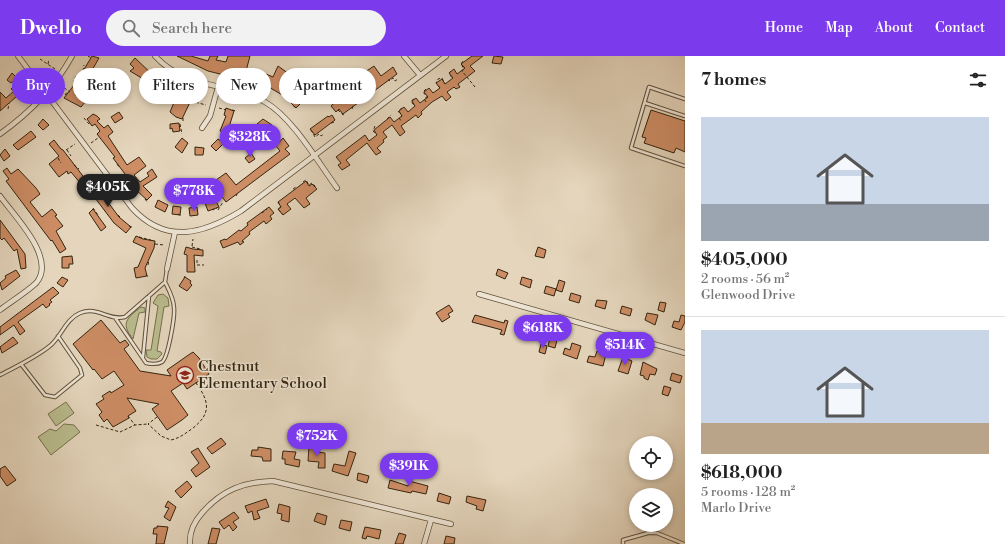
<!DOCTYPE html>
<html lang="en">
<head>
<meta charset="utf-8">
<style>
	body { margin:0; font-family:"Libre Bodoni",serif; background:#f2f2f2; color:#222; height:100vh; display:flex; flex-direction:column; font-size:15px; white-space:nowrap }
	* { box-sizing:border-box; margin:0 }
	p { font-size:13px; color:#767676 }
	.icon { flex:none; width:22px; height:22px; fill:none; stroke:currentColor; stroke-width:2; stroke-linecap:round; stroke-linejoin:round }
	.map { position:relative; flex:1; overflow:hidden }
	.panel { display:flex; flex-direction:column; background:#fff; width:320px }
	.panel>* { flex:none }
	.top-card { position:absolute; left:12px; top:12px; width:380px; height:36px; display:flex; gap:8px }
	.tools { position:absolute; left:629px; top:380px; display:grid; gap:8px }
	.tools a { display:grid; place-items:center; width:44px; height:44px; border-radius:50%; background:#fff; box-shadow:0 2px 6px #0003; font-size:20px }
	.price { position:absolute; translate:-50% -34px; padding:0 9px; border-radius:14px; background:#7c3aed; color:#fff; font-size:13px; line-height:26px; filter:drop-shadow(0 1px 2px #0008) }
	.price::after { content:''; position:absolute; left:50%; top:24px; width:12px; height:9px; margin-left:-6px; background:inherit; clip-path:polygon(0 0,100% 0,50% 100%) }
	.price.selected { background:#222; color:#fff }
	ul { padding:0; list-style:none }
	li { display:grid; align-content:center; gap:8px; height:212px; padding:0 16px }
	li+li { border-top:1px solid #e0e0e0 }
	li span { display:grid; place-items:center; height:124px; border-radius:0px; color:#555 }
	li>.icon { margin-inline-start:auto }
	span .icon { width:72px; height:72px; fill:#fffc; stroke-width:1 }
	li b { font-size:17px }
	h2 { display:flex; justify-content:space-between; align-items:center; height:48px; padding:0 16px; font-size:17px }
	.pill { padding:0 14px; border-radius:18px; background:#fff; box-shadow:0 2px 6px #0003; font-size:14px; line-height:36px }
	.pill.selected { background:#7c3aed; color:#fff }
	header { display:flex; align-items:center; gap:24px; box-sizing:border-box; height:56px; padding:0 20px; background:#7c3aed; color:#fff }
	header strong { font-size:19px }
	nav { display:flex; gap:22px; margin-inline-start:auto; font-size:14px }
	.search { width:280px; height:36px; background:#f2f2f2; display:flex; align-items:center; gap:10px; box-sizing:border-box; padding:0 14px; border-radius:22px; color:#767676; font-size:15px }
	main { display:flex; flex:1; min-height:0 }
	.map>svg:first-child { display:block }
</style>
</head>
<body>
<header>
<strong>Dwello</strong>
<div class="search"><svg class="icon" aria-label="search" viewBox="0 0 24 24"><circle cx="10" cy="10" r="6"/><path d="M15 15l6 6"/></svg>Search here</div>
<nav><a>Home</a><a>Map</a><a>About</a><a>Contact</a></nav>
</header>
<main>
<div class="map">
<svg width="685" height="488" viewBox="0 0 685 488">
	<rect width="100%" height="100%" fill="#e4d5bc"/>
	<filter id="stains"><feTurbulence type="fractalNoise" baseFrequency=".005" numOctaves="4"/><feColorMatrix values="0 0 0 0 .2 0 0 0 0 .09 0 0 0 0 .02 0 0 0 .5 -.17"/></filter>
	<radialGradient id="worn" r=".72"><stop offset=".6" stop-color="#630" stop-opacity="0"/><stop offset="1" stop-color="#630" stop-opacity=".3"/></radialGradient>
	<path fill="#b9bc8d" stroke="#76704e" d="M158,239L163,238L168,242L169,250L164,251L157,295L161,296L162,298L157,303H151L147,301L146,294H151L158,250L153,247Z
		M141,251L145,252V256L139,257L133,283C120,267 127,262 141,251Z
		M66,346L74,357L56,370L48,358Z
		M64,368L74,369L80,376L51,399L38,381L50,373L56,375Z"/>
	<path fill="#cd8d65" stroke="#34240e" d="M92,0L99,2L91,16L97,19L94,25L82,17Z
		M177,0H191L208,5L210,0H218L216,4L226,6L228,0H250L246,15L256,18L255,26L224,17V19L208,15Z
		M472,0H483L470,10L475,15L458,28L460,31L456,33L454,31L447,36L451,41L446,45L442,40L432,46L421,56L422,58L418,62L416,59L401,70L405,76L400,80L392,69L383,76L387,81L383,84L384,86L377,92L381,96L376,99L367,87L346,104L350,109L342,114L338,109L341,107L336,101L365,79L369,85L377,79L374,74L390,61L394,66L402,60L399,55L404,51L408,56L415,50L412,45L416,42L420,47L428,41L424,36L429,32L433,37L440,32L436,27L442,23L445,28L453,22L449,17L454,13L457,18L465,12L461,8Z
		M494,0L503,1L501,8L492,7Z
		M135,2L155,21L167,29L165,31L168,33L165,36L130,15L134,12L130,8Z
		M278,10L296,23L284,40L262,27L266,18L273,21Z
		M374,10L381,20L393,11L397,18L343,58L339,53L336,56L331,50L342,40L338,34L342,31L351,43L364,33L356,22Z
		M12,17L17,22L11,27L7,24Z
		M78,24L84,28L75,39L85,46L81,51L64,42Z
		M17,27L24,34L0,55V36L6,42L14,35L11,33Z
		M169,34L184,42V40L192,42L182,63L176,61L170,56L175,44L167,40Z
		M294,39L301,47L296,52L288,44Z
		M226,52L234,55L230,68L231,70L242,76L239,83L220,75L226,60L224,59Z
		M651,54L685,65V96L676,92L674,97L644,87L646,82L642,81Z
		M119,56L123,62L115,67L111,61Z
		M93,58L97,60L100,63L97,65L104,72L108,69L113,76L108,80L127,109L139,101L146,110L134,119L140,126L149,120L147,117L152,113L157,121L143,130L152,139L147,144L136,134L135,135L132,131L134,130L113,102L115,101L97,78L100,75L95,68L92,70L87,63Z
		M332,59L335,64L315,79L310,73L328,60L329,61Z
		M43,63L49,69L43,74L38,69Z
		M263,63L272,69L263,78L264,80L258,85L254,79L262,73L257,68Z
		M179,67L180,75L173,76L172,72L170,73V68Z
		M31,75L36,81L18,94L13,89Z
		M182,82L188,87L182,97L175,91Z
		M283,82L289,90L285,93L290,98L226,146L213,129L218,127L216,124L226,117L236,129L280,95L276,90Z
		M218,83L224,87L216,95L211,90Z
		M54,84L61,93L63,94L86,124L81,128L71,116L68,118L67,115L59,121L49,108L59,100L49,88Z
		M195,91L204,92L203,99H195Z
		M5,93L10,100L4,105L0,99Z
		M251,97L255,103L249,107L245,102Z
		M7,112L11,118L18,113L36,132L40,138L30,146L42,161L52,153L57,159L55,160L63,170L56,175L66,193L60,197L52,184L51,185L6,125L9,123L3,115Z
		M306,125L309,130L312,128L317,133L306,142L310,148L304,152L295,142L287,148L291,153L283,159L278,153L281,151L278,146Z
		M93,126L119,161L131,171L126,177L114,167L89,134L87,131Z
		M213,139L219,151L208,155L204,144Z
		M158,144L168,149L165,156L155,151Z
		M173,150L181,151L180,159L172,158Z
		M197,151L198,159L190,160L189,152Z
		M269,151L274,157L270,160L272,163L266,168L264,165L249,176L250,178L242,185L244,186L240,189L238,186L223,192L220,185L225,183L226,184L239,174L241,175L248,169L247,167Z
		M93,153L106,171L101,175L89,157Z
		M0,164L25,198L26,212L21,213L17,193L14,195L4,182L2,184L0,182Z
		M136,180L143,183L155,185L154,192L145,212L147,220L136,222L134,212L138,211L146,192L133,186Z
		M186,191L193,193L203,194V200L194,199L195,216H187V199L184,198Z
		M538,191L546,194L544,202L535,200Z
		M72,200L73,208H69V212H62V201Z
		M498,213L508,217L505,223L496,219Z
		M16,214L20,220L2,234L0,227L6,222L5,220Z
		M62,221L68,224L63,231L57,227Z
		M185,221L191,225L190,227L192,229L187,235L179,230Z
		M522,221L532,224L530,232L520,228Z
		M559,224L565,226L562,236L556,234Z
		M546,230L556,233L554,240L544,237Z
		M53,231L59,237L50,244L52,246L49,248L50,249L46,252L43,248L18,266L25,275L20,279L14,269L0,279V271Z
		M571,237L581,240L579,247L569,244Z
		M597,244L607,245L605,253L595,250Z
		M660,246L666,247L664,256L658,254Z
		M449,249L453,255L448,258L450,261L442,266L436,257Z
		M622,250L632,253L630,260L620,257Z
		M647,257L658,259L655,269L645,264Z
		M475,259L504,267L505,264L508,265L504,279L500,278L502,274L472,266Z
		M681,259L685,260V266L681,274L672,271L674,265L679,266Z
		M101,264L120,287L125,284L129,289L124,293L140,315L171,320L167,314L187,300L193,296L199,302L209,318L187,333L183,327L171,335L188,359L182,364L167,374L152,353L159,348L127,342L136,355L128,360L129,362L113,371L107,363L104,366L99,359L102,356L96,348L104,343L102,340L110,335L111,337L124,329L114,315L102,323L94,313L93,314L73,288Z
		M527,275L534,277L532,284L524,282Z
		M13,281L18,287L2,297L0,291Z
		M550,282L557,284L555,292L548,290Z
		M572,287L581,290L577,303L563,298L565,292L570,294Z
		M541,288L547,290L545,298L539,296Z
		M597,295L606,298L603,310L587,306L589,300L595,301Z
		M623,301L632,305L628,318L618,315Z
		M643,306L657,313L655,319L650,318L648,324L644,322V320L640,319Z
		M672,317L682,320L680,327L670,324Z
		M664,330L671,332L668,340L662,338Z
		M221,382L226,388L212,398L207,392Z
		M258,391L271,393V405H263L262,401L251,400L252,394H258Z
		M309,391H317L316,396L325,397V412H318L319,406L308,405Z
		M198,392L210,411L196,421L191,414L199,407L191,396Z
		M283,395L296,396L294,403L300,404L299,411L285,408V403H282Z
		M349,395L356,397L348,420L332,415L334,408L345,410Z
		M5,410L16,424L7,430L0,420V413Z
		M358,417L369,420L367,427L357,424Z
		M390,424L408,430L409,425L428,430L426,438L412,435L411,437L388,432Z
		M187,425L192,431L181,442L175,435Z
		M439,437L451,441L449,448L437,445Z
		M467,440L486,444L483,455L476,453L477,450L466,446Z
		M266,443L269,451L257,455L260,462L254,464L252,455L248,457L245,450Z
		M168,445L176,451L170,465L164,461L169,452L165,451Z
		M279,448L290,451L289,466L281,464L282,458L277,457Z
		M234,456L239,462L233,466L237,471L233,475L229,469L224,473L219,466Z
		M317,457L327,460L325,469L314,465Z
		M341,464L352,466L350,475L339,472Z
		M157,470L168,471L164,488H156L157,478H153L154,472H157Z
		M365,471L381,474L379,483L367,480L366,483L362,482Z
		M212,472L220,473L216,488H208Z
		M399,477L406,479L403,488H395Z
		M446,480L455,482L454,488H444Z"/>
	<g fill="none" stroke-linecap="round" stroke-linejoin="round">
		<g stroke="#60503a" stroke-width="4.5">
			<path id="lane" d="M685,43L649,31L631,92L685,110
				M645,47L685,60
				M116,263L146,307C151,308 157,309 162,306C168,302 175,261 174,252C174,243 169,234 165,226
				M143,301L149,240
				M21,308L45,339L55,341L82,319L80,312L58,280
				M0,319C17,310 37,301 51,289C62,279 66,263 80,257C98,250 108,265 125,261L165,226L167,213
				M623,488V484L648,477H657L684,488"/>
		</g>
		<g stroke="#60503a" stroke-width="6">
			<path id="street" d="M18,0L132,152C166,189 203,178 241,155L446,0
				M155,0C186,34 229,26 265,46C292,61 318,106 337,132
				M404,0L420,19
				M202,72L210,60L218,31
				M0,78C28,58 55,31 72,0
				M0,140C14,160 56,201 37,226C31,233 9,247 0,254
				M167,213L175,176
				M479,238L685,297
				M190,488C189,475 194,466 202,457C222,434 243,426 273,425L451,468
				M424,488L431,464"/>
		</g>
		<path stroke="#34240e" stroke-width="1" stroke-dasharray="3 2" stroke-linecap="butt" d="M88,0L91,2
			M40,3L55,13
			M463,5L461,8L464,13L462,15L475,31
			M48,8L49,3
			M83,15L84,9
			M451,15L449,17L452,22
			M389,23V25L393,22L395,25L398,23
			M253,25L256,27
			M75,27L74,25L76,20
			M60,29L70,36
			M440,32L436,27L438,23L442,22L445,28
			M426,33L423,36L427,41L424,43L427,47
			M174,36L188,40
			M65,39L68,35
			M188,40L190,31
			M414,43L411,45L415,51
			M19,44L21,37
			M191,45L206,49
			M293,49L296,53
			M219,52L226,54
			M402,52L398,55L402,60L399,62L402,66
			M8,53L9,47
			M352,53L353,50
			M232,54L237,55
			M338,54L343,59L345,58
			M84,62L89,68L90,67
			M183,62V65
			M387,63L391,59
			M331,67L335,66
			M180,68L182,78
			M375,70L373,75L377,79
			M311,74L315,81L319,78L321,80L324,78
			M91,87L98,82
			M66,94L75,88
			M67,94L71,100
			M58,102L61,107
			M117,108L119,111
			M74,109L79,113
			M83,120L88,125
			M127,121L128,123
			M303,126L306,124L309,129L312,127L316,131
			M293,133L296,131
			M236,140L237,138
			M145,143L148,147
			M106,144L109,146
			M278,146L281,151L278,153L283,159
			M93,152L98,159
			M212,153L213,154L217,152
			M218,154L223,146
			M262,157L267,153
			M178,158L182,160
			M118,159L120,161
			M129,170L132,171
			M139,181L151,184
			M155,188L164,189
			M192,190L193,183
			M192,191L200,193
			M197,204V209H204
			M148,209L149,204
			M146,218L148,221
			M184,222L185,220
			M128,360L135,369L148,368
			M157,361L148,368L161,380L171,384C180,382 186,377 193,372C212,357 209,345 196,327
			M96,369L120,376L135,369"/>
		<use href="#lane" stroke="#ede4d3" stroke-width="2.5"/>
		<use href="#street" stroke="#ede4d3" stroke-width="4.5"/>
	</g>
	<defs>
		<g id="school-ring" transform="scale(0.9)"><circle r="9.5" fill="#ede4d3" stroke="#8f2418" stroke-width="1.5"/><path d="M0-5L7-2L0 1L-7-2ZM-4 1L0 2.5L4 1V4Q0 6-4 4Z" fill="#8f2418"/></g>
	</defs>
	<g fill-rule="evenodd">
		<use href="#school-ring" x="185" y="319"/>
	</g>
	<g text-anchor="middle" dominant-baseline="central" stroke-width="3" stroke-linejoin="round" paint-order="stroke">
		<g font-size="15" fill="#34240e" stroke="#ede4d3" text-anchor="start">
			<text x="198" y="310">Chestnut<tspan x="198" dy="17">Elementary School</tspan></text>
		</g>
	</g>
	<rect width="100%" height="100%" filter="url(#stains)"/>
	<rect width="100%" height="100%" fill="url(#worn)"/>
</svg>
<div class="tools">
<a><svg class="icon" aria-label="locate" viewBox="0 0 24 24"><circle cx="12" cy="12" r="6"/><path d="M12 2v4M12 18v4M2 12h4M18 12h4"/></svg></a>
<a><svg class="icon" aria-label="layers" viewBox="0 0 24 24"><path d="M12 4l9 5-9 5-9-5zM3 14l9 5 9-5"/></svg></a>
</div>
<b class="price" style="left:250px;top:102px">$328K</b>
<b class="price selected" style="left:108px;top:152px">$405K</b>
<b class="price" style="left:194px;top:156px">$778K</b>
<b class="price" style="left:543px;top:293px">$618K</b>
<b class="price" style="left:625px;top:310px">$514K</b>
<b class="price" style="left:317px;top:401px">$752K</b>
<b class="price" style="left:409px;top:431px">$391K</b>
<div class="top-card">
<a class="pill selected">Buy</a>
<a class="pill">Rent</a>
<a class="pill">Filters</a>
<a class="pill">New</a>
<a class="pill">Apartment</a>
</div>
</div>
<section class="panel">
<h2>7 homes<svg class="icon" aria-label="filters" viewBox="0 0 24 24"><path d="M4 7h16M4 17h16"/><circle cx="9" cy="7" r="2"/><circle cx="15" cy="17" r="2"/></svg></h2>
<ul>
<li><span style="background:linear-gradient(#c9d6e8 70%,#9aa5b1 0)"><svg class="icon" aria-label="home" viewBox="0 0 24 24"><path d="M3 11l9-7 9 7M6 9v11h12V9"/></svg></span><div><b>$405,000</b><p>2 rooms · 56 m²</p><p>Glenwood Drive</p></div></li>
<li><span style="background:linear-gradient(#c9d6e8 75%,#b9a48a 0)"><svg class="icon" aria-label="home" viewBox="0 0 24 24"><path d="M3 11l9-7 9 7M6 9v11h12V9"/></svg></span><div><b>$618,000</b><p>5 rooms · 128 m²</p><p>Marlo Drive</p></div></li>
</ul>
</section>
</main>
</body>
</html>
